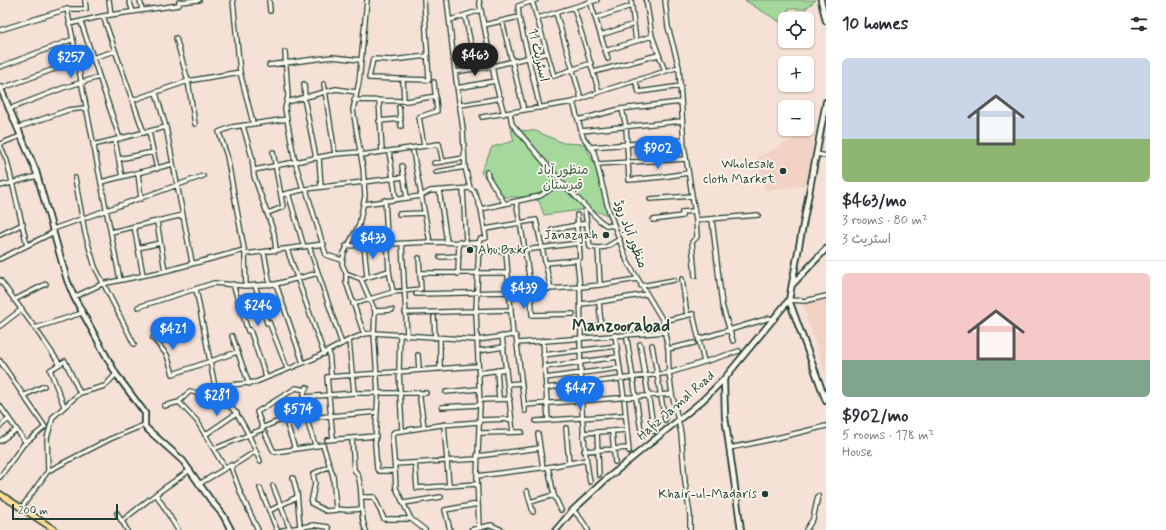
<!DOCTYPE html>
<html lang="en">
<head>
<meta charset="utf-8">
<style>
	body { margin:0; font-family:Mynerve,"Playpen Sans Arabic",sans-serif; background:#f2f2f3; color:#2b2b33; height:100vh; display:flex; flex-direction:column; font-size:15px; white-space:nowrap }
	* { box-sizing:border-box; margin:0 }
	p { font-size:13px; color:#7c7c81 }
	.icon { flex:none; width:22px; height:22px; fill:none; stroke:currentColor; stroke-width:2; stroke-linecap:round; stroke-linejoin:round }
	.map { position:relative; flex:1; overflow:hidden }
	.panel { display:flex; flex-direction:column; background:#fff; width:340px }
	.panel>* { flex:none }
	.fabs { position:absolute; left:778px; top:12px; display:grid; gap:8px }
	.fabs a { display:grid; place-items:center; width:36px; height:36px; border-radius:6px; background:#fff; box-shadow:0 1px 3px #0004; font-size:20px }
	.scale { position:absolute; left:12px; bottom:10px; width:106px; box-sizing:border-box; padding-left:4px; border:2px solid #1f3d34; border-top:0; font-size:11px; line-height:14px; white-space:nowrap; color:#1f3d34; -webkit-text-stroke:3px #fbf7ec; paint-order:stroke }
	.price { position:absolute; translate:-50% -34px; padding:0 9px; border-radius:14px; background:#1a73e8; color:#fff; font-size:13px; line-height:26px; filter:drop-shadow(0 1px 2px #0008) }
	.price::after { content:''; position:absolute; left:50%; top:24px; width:12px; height:9px; margin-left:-6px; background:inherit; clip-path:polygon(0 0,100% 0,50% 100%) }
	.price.on { background:#222; color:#fff }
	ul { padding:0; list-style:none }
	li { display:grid; align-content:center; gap:8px; height:212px; padding:0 16px }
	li+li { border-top:1px solid #e1e1e2 }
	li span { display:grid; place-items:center; height:124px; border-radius:6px; color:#555 }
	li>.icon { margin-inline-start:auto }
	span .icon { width:72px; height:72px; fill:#fffc; stroke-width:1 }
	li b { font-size:17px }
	h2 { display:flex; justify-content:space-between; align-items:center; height:48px; padding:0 16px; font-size:17px }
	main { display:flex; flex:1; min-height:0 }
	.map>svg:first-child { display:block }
</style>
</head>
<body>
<main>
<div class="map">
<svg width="826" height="530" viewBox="0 0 826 530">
	<rect width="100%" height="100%" fill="#f5e1d5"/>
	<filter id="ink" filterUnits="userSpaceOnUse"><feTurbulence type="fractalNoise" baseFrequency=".025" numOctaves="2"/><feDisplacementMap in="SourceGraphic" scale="8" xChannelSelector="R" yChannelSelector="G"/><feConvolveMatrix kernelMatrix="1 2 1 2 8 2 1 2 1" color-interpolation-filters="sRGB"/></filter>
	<g filter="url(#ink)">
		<path fill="#f1d2c5" d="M804,133L813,143L807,185L765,190L757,158Z
			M826,299V377L803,305Z"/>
		<path fill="#a5d99c" stroke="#628b68" d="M744,0H816L805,9H788L785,25Z
			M511,130L536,131L563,143L584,144L602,178L608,215L588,209L544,215L539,201L526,197H500L481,172L492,147L514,141Z"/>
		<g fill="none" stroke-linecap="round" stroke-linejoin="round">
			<g stroke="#1f3d34" stroke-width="6">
				<path id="street" d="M109,0L111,15
					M129,0L133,12
					M140,0L142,10
					M233,0L240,72L253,123
					M269,0L270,11
					M367,0L359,82L353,110L363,168L365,196L359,225L344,253L342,264L346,273L361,279L375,311L374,333L378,394L375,444L377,469L379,471H395L396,488L411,519L425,530
					M424,0L429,80L369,78L373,59L392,60L427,56
					M447,0L455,72L463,129L465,167L470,188L474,191L481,209L486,238L480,239L479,243
					M479,0L495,81L504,114
					M536,0L518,6L519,17L540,108
					M631,0L636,41
					M646,0L652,36L665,71
					M665,0L668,27L679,67L684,145L696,220L697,237L692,242L695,276
					M532,1L554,76L591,63
					M590,1L608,59
					M574,8L599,92
					M67,9L120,280
					M556,13L581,98
					M465,16L476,68
					M538,18L597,0
					M596,18L631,6
					M450,20L481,10
					M502,21L524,110
					M81,22L120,139
					M69,24L103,16
					M484,25L519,17
					M0,30L67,9H86L85,0
					M601,35L634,24
					M176,38L188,81L195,124
					M605,51L652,36
					M285,52L288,96L285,109L295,162L303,189
					M454,54L472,50
					M76,63L115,51
					M269,65L332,57L360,60
					M0,67L71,40
					M455,72L493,66L547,53
					M594,72L658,55
					M403,80L404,101
					M635,80L639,92L681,86
					M304,84L305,97
					M324,84L335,154
					M457,88L495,81
					M0,89L76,61
					M156,93L166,127L192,262
					M304,98L316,158
					M133,100L188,81L240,72
					M354,100L407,101L436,96
					M379,100L382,152
					M287,102L336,89L356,92
					M573,102L583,137L594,152L608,208L627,261L662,319L668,349L669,373L672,394L681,433L685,482L690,515V530
					M461,105L501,98
					M399,107L401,126
					M9,109L63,88L99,77
					M622,109L626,127L629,180L662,177L688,173
					M510,113L512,124L561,182L599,220L606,225L614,226
					M482,117L573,102L599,92L679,67
					M578,120L620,109L681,102
					M379,121L401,119
					M243,126L252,157L254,176L274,233L276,251
					M17,128L68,110L85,108
					M581,131L682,121
					M149,132L157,169
					M144,133L103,16L179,5V2L199,0
					M115,140L122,177
					M0,144L20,136
					M0,145L7,161L27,245
					M93,145L166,127
					M424,146L419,117L437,111L434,82
					M590,147L683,140
					M389,151L396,199
					M413,152L430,242
					M817,154L826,156
					M361,155L439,144L443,162
					M319,158L321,187
					M119,159L153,152
					M434,163L464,158
					M597,164L686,159
					M402,166L407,198
					M254,170L335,154L361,152
					M436,172L465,167
					M487,172L488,177L505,204
					M138,173L141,199
					M75,178L85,233L95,267L134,344
					M101,182L173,164
					M0,186L37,176
					M306,189L326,255L342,260
					M463,189L466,242
					M439,190L447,242
					M288,193L304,247
					M281,195L306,189L404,177
					M650,199L692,196
					M385,200L389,271L393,292
					M364,204L421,196L430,191L470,188
					M481,209L540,196L561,182
					M585,211L590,247L598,248
					M268,213L283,207L273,152
					M399,214L424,213
					M577,215L578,224
					M712,219L722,305L733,341
					M653,220L682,216V212L694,211
					M696,220L758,215
					M157,222L165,271
					M134,226L143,275
					M53,229L203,176
					M486,229L536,220L551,289
					M552,230L587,223
					M111,232L183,215
					M0,235L23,224
					M402,244L407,336
					M364,245L367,276
					M309,246L342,344
					M346,246L430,242L479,243L476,312L480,405L477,476L479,528
					M138,248L160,243
					M287,249L324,354
					M264,252L270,285
					M479,252L525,250L516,201
					M506,252L513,335
					M245,254L324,244
					M440,257L459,256
					M0,259L54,232
					M577,260L580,258L579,243
					M545,263L577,260L580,287L600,285L598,248L606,247L620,239
					M346,273V282L364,334
					M421,273H507
					M458,274L459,242
					M361,279L389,271
					M682,279L687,315
					M0,280L35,328L82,313
					M233,284L248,331L250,330L266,377
					M276,284L303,363
					M255,285L267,323L269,322L287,368
					M600,285L637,279
					M246,286L245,254L227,156L219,132L232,127L287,119
					M641,286L674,280
					M196,289L215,387
					M531,290L580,287L581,338
					M416,294L508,292
					M74,297L102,284L165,271L244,250
					M14,300L46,284
					M789,300L805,301L826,296
					M599,302L647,294
					M353,304L393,292L421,289L419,258
					M580,304L599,302L601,325L581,327
					M138,307L214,283L246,286L276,284L318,273
					M375,311L392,310
					M405,313L510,310
					M573,314L532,315L531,290L525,250L579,243L576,224
					M434,317L435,338
					M663,321L693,314L704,362
					M0,326L22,309
					M35,328L59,363
					M400,334L399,371L402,431
					M615,335L624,398L629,451
					M232,336L249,384
					M502,336L513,432
					M153,338L167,355L173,374L237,352
					M440,338V369
					M580,338C581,386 581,434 590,482
					M627,339L642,437
					M699,339L763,320L769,318L774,320
					M349,340L354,393
					M543,340L548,420
					M517,343L666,332
					M640,344L654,431
					M652,345L665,420
					M668,349L694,343
					M329,351L331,375
					M478,351L504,347
					M418,355L419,370
					M543,355L617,346
					M0,361L45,427L23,445L0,477
					M544,367L618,357
					M497,370L499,399
					M479,373L507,369
					M545,378L620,368
					M508,384L521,383
					M307,387C297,399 311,431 315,445
					M545,388L669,373L739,351
					M205,390C212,400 218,395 226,402C243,418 251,440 260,461
					M419,392L424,427
					M446,392L479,389
					M25,395L44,386
					M304,397L354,393H426
					M480,400L510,399
					M179,402L197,421L225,468
					M524,405L672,394
					M0,406L26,443
					M64,406L50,370L65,361L80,393
					M164,406L179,402L190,391L196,393L215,387L256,382L313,359L349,340L364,334L374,333L477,340L513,335L516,336L525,411
					M442,407L480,405
					M285,418L295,449
					M307,418L377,412
					M479,420L512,419
					M536,421L625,415
					M444,424L449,486
					M0,426L9,419
					M264,427L305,410
					M566,428L569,463
					M612,431L615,462
					M597,432L599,475
					M265,433L273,450L275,452L323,445L333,476L336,509L347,510L362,509
					M479,433L522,432
					M583,433L627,430
					M538,434L543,468
					M205,435L237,413
					M352,438L354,470C365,477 358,517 366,530
					M333,439L327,377L478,366
					M327,440L376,436
					M0,441L16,430
					M729,448C762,442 794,434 826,426
					M214,449L263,429L257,412L296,388L305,390
					M256,451L231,467L241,494L258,530
					M584,451L628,448
					M477,456L540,448
					M415,463L417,488L477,484
					M395,464L477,459
					M330,466L313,474L315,483L311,503L326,511L337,510
					M548,467L554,495L561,510
					M48,471L47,438L53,417L80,393L105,386L116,374
					M395,471L392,435L394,432L441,425L479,422
					M477,476L548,467L586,460
					M293,478L297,493L300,527
					M199,484L231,465
					M273,486L290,529
					M260,488L277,530
					M527,491L533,512
					M362,497H374L384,519H411
					M530,502L554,495
					M404,503L441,497
					M22,507L48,471L110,439L144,425
					M573,510L581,519L588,530
					M269,511L297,497
					M117,513L122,522
					M127,530L122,521L156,494
					M178,530L156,494L190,470
					M283,530L314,525L328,527L329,530
					M450,530L445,510L478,504
					M471,530L491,525L502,530
					M806,530L813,519L818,496"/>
			</g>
			<g stroke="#1f3d34" stroke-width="8">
				<path id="secondary" d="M821,0L826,21
					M0,87L36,171L67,280L74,297L116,374L145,413V427L183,461L210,499L223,515L231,530
					M792,285L826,249
					M789,300L826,401
					M724,379L725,417L741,530
					M556,530L573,510L604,481L703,400L724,379L789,300L826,102"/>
			</g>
			<g stroke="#1f3d34" stroke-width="8">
				<path id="primary" d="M0,494L55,530"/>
			</g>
			<use href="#street" stroke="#fbf7ec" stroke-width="3.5"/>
			<use href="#secondary" stroke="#fbf7ec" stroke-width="4.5"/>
			<use href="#primary" stroke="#fedd96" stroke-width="5"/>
		</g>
	</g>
	<g fill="#1f3d34" stroke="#fbf7ec" stroke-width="1.5">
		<circle cx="783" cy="171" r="4"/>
		<circle cx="606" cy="235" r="4"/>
		<circle cx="470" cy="250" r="4"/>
		<circle cx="765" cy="494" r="4"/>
	</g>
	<g text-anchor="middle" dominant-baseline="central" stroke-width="3.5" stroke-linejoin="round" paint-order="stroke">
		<g font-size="13" fill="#1f3d34" stroke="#fbf7ec">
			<text transform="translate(538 55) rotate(77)">اسٹریٹ 11</text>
			<text transform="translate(630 234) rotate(69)">منظور آباد روڈ</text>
			<text transform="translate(676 406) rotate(-41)">Hafiz Jamal Road</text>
		</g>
		<g font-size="13" fill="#1f3d34" stroke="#fbf7ec" text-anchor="end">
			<text x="775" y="164">Wholesale<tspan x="775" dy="15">cloth Market</tspan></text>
			<text x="598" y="235">Janazgah</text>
			<text x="478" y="250" text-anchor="start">Abu Bakr</text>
			<text x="757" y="494">Khair-ul-Madaris</text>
		</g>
		<g font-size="13" fill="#3a5c49" stroke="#fbf7ec">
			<text x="563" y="170">منظور آباد<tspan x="563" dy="15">قبرستان</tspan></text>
		</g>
		<g font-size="17" font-weight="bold" fill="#1f3d34" stroke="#fbf7ec">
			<text x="621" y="326">Manzoorabad</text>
		</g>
	</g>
</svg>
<div class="fabs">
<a><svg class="icon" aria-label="locate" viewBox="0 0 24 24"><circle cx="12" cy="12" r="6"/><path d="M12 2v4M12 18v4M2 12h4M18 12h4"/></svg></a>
<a>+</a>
<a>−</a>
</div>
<div class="scale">200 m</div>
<b class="price on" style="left:475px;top:77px">$463</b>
<b class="price" style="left:71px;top:79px">$257</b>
<b class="price" style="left:658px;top:170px">$902</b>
<b class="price" style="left:373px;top:260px">$433</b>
<b class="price" style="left:524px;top:310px">$439</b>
<b class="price" style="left:258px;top:327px">$246</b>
<b class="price" style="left:173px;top:351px">$421</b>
<b class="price" style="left:580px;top:410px">$447</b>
<b class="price" style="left:217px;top:417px">$281</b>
<b class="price" style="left:298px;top:431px">$574</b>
</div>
<section class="panel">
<h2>10 homes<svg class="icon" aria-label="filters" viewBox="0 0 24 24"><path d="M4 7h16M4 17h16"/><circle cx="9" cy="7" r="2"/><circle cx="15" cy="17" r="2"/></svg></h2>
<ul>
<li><span style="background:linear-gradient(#c9d6e8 65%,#8fb573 0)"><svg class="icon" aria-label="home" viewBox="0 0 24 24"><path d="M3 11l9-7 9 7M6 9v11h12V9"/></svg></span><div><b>$463/mo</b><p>3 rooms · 80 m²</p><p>اسٹریٹ 3</p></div></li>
<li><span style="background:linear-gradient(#f6c9c9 70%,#7fa58c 0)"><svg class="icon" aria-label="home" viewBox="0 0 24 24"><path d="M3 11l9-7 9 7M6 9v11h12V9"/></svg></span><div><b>$902/mo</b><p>5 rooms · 178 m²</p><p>House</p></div></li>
</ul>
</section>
</main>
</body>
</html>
